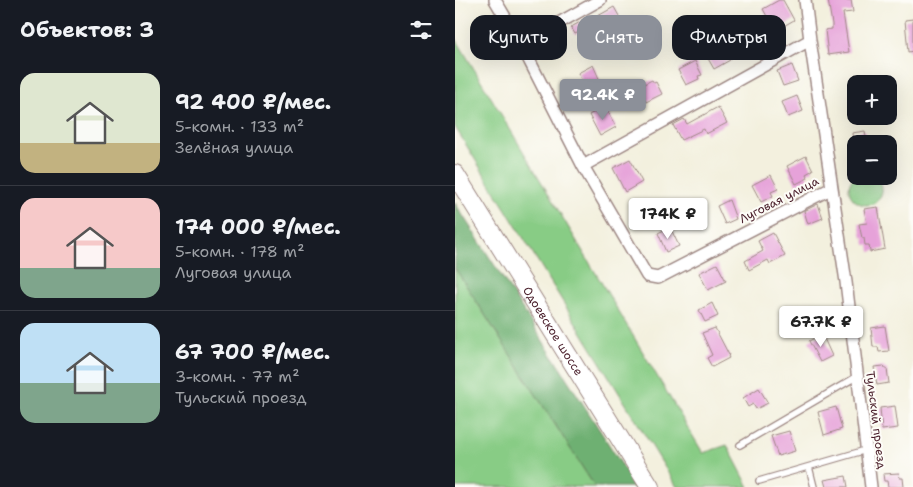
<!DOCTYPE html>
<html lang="ru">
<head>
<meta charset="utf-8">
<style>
	body { margin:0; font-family:"Shantell Sans",sans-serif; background:#242831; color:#f1f3f6; height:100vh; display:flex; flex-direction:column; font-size:19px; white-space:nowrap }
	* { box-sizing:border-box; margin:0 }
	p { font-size:16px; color:#9ea1a6 }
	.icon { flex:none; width:28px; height:28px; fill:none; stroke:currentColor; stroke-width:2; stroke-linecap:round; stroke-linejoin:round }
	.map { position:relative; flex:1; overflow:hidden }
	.panel { display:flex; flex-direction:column; background:#171b24; width:455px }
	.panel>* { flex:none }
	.hud { position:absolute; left:15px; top:15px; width:368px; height:45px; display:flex; gap:10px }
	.fabs { position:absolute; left:392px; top:75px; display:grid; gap:10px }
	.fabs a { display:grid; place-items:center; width:50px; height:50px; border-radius:10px; background:#171b24; box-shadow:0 5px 20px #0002; font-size:25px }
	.price { position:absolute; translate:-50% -42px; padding:0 11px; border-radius:5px; background:#fff; color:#222; font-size:16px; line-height:32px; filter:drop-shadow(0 1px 2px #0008) }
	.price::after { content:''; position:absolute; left:50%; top:30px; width:15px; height:11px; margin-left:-8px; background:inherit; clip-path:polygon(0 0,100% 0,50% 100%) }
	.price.active { background:#8c9099; color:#fff }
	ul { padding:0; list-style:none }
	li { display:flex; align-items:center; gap:15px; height:125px; padding:0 20px }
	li+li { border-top:1px solid #363941 }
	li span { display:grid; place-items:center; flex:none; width:140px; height:100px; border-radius:15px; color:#555 }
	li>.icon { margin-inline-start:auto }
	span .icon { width:60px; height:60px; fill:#fffc; stroke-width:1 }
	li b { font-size:21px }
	h2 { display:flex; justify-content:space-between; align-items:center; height:60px; padding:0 20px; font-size:21px }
	.chip { padding:0 18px; border-radius:15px; background:#171b24; box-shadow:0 5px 20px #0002; font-size:18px; line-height:45px }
	.chip.active { background:#8c9099; color:#fff }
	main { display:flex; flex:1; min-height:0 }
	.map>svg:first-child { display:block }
</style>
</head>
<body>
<main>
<section class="panel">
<h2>Объектов: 3<svg class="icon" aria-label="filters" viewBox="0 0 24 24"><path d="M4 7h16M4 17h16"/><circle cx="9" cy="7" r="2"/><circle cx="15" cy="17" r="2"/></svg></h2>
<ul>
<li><span style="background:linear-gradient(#dfe7d0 70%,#c2b280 0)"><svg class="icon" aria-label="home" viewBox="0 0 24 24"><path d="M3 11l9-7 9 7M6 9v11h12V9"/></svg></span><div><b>92 400 ₽/мес.</b><p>5-комн. · 133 m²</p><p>Зелёная улица</p></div></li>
<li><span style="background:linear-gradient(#f6c9c9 70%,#7fa58c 0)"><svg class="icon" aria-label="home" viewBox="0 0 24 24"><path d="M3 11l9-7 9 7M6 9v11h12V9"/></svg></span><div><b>174 000 ₽/мес.</b><p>5-комн. · 178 m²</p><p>Луговая улица</p></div></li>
<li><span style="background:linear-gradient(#bfe0f5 60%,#7fa58c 0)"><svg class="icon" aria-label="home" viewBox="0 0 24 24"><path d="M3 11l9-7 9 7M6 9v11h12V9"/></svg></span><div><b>67 700 ₽/мес.</b><p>3-комн. · 77 m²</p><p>Тульский проезд</p></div></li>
</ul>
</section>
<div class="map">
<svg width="458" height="487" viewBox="0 0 458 487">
	<rect width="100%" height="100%" fill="#fdfcf7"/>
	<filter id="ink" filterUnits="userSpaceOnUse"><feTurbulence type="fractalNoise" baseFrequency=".02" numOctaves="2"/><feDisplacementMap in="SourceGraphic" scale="10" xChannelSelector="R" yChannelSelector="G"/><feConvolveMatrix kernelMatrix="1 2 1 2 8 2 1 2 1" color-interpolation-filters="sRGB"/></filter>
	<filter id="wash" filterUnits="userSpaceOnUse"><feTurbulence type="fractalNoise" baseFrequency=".0096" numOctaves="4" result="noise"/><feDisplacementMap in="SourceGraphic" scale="20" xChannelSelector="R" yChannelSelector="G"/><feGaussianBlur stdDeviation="1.12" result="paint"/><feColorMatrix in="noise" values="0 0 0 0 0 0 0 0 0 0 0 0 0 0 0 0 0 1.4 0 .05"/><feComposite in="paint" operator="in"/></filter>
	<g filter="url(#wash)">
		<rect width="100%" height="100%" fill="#f3f0de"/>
		<path fill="#88cc85" stroke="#697658" d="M0,37L248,453L272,445L294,487H222L0,127Z
			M401,175V176H422C426,182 429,188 426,195C415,219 379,195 401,175Z
			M0,268L140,487H0Z"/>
		<path fill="#6eb072" stroke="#5c684e" d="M0,203L181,487H140L0,268Z"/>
		<g id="blocks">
			<path fill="#e6a2d9" d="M324,0H328L339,20L320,31L308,9Z
				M373,0H396L398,12L388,13L394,52L373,55L370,30L377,29V24Z
				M159,7L164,16L132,34L130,29L120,34L116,27L133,18L134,21Z
				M458,19V51L453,52L450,20Z
				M291,25L299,40L294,43L295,46L287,50L285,47L283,48L276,33Z
				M265,41L275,60L259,69L247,48Z
				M240,61L247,75L243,76L244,79L231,85L223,70Z
				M138,65L146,83L131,90L123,73Z
				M337,65L343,81L328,86L322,71Z
				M197,80L199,83L201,82L207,94L191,102L183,87Z
				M342,96L348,111L333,117L327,102Z
				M150,106L161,127L145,136L134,115Z
				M263,107L272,123L251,134L249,129L226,140L218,125L229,119L232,124Z
				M410,131L412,144H398L397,133Z
				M351,156L358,170L351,174L353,178L341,184L332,166Z
				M175,159L187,182L170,192L158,168Z
				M316,175L323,189L316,192L318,196L306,202L297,185Z
				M274,200L281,219L270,224L262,206Z
				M363,204L368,218L353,224L349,211Z
				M423,207L430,249L415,252L414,245H410L409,238H407L404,224L412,223L409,209Z
				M215,227L224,246L211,252L203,233Z
				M318,233L330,256L315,264L313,260L294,270L290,261L308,251L303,241Z
				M262,264L271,281L253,290L244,273Z
				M257,303L263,316L250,322L244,310Z
				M430,326L434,351L424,352L423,347H418L416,328Z
				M260,328L274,355L273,356L274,358L257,367L252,358L257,355L247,333Z
				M367,334L377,356L365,362L354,341Z
				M429,366L430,369H432L434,383L422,385L419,367Z
				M304,388L313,403L301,409L298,404L293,407L288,398Z
				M440,406L443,428L427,430L425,408Z
				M381,407L387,429L369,435L363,412Z
				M334,431L340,451L323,456L316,436Z
				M444,473L445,478H448L449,487H433L432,481H429L428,474Z
				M391,476L393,487H371L369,480Z"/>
		</g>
	</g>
	<g filter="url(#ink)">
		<use href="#blocks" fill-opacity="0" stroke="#9e8884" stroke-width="1"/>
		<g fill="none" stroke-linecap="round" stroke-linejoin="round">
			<g stroke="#9e8884" stroke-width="8">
				<path id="lane" d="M285,445L401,377
					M354,467L359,487
					M304,481L411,450"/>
			</g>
			<g stroke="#9e8884" stroke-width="14">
				<path id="street" d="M40,0L66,44L128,166L192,276L203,278L377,188
					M350,0L355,40L391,282L416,487
					M66,44L145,0
					M128,166L355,40"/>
			</g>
			<g stroke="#9e8884" stroke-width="20">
				<g id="primary">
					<path id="s1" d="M0,174L195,487"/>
				</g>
			</g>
			<use href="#lane" stroke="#fff" stroke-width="5.5"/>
			<use href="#street" stroke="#fff" stroke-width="11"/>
			<use href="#primary" stroke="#fff" stroke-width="18"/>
		</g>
	</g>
	<g text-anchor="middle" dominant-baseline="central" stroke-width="4" stroke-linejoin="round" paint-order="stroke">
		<g font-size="12" fill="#4a1f2b" stroke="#fdfcf7">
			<text transform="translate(324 200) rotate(-27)">Луговая улица</text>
			<text stroke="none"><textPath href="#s1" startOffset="185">Одоевское шоссе</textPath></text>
			<text transform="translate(421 420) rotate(83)">Тульский проезд</text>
		</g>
	</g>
</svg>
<div class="fabs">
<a>+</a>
<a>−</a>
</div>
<b class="price active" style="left:148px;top:121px">92.4K ₽</b>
<b class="price" style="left:213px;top:240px">174K ₽</b>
<b class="price" style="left:366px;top:348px">67.7K ₽</b>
<div class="hud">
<a class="chip">Купить</a>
<a class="chip active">Снять</a>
<a class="chip">Фильтры</a>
</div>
</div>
</main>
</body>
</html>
